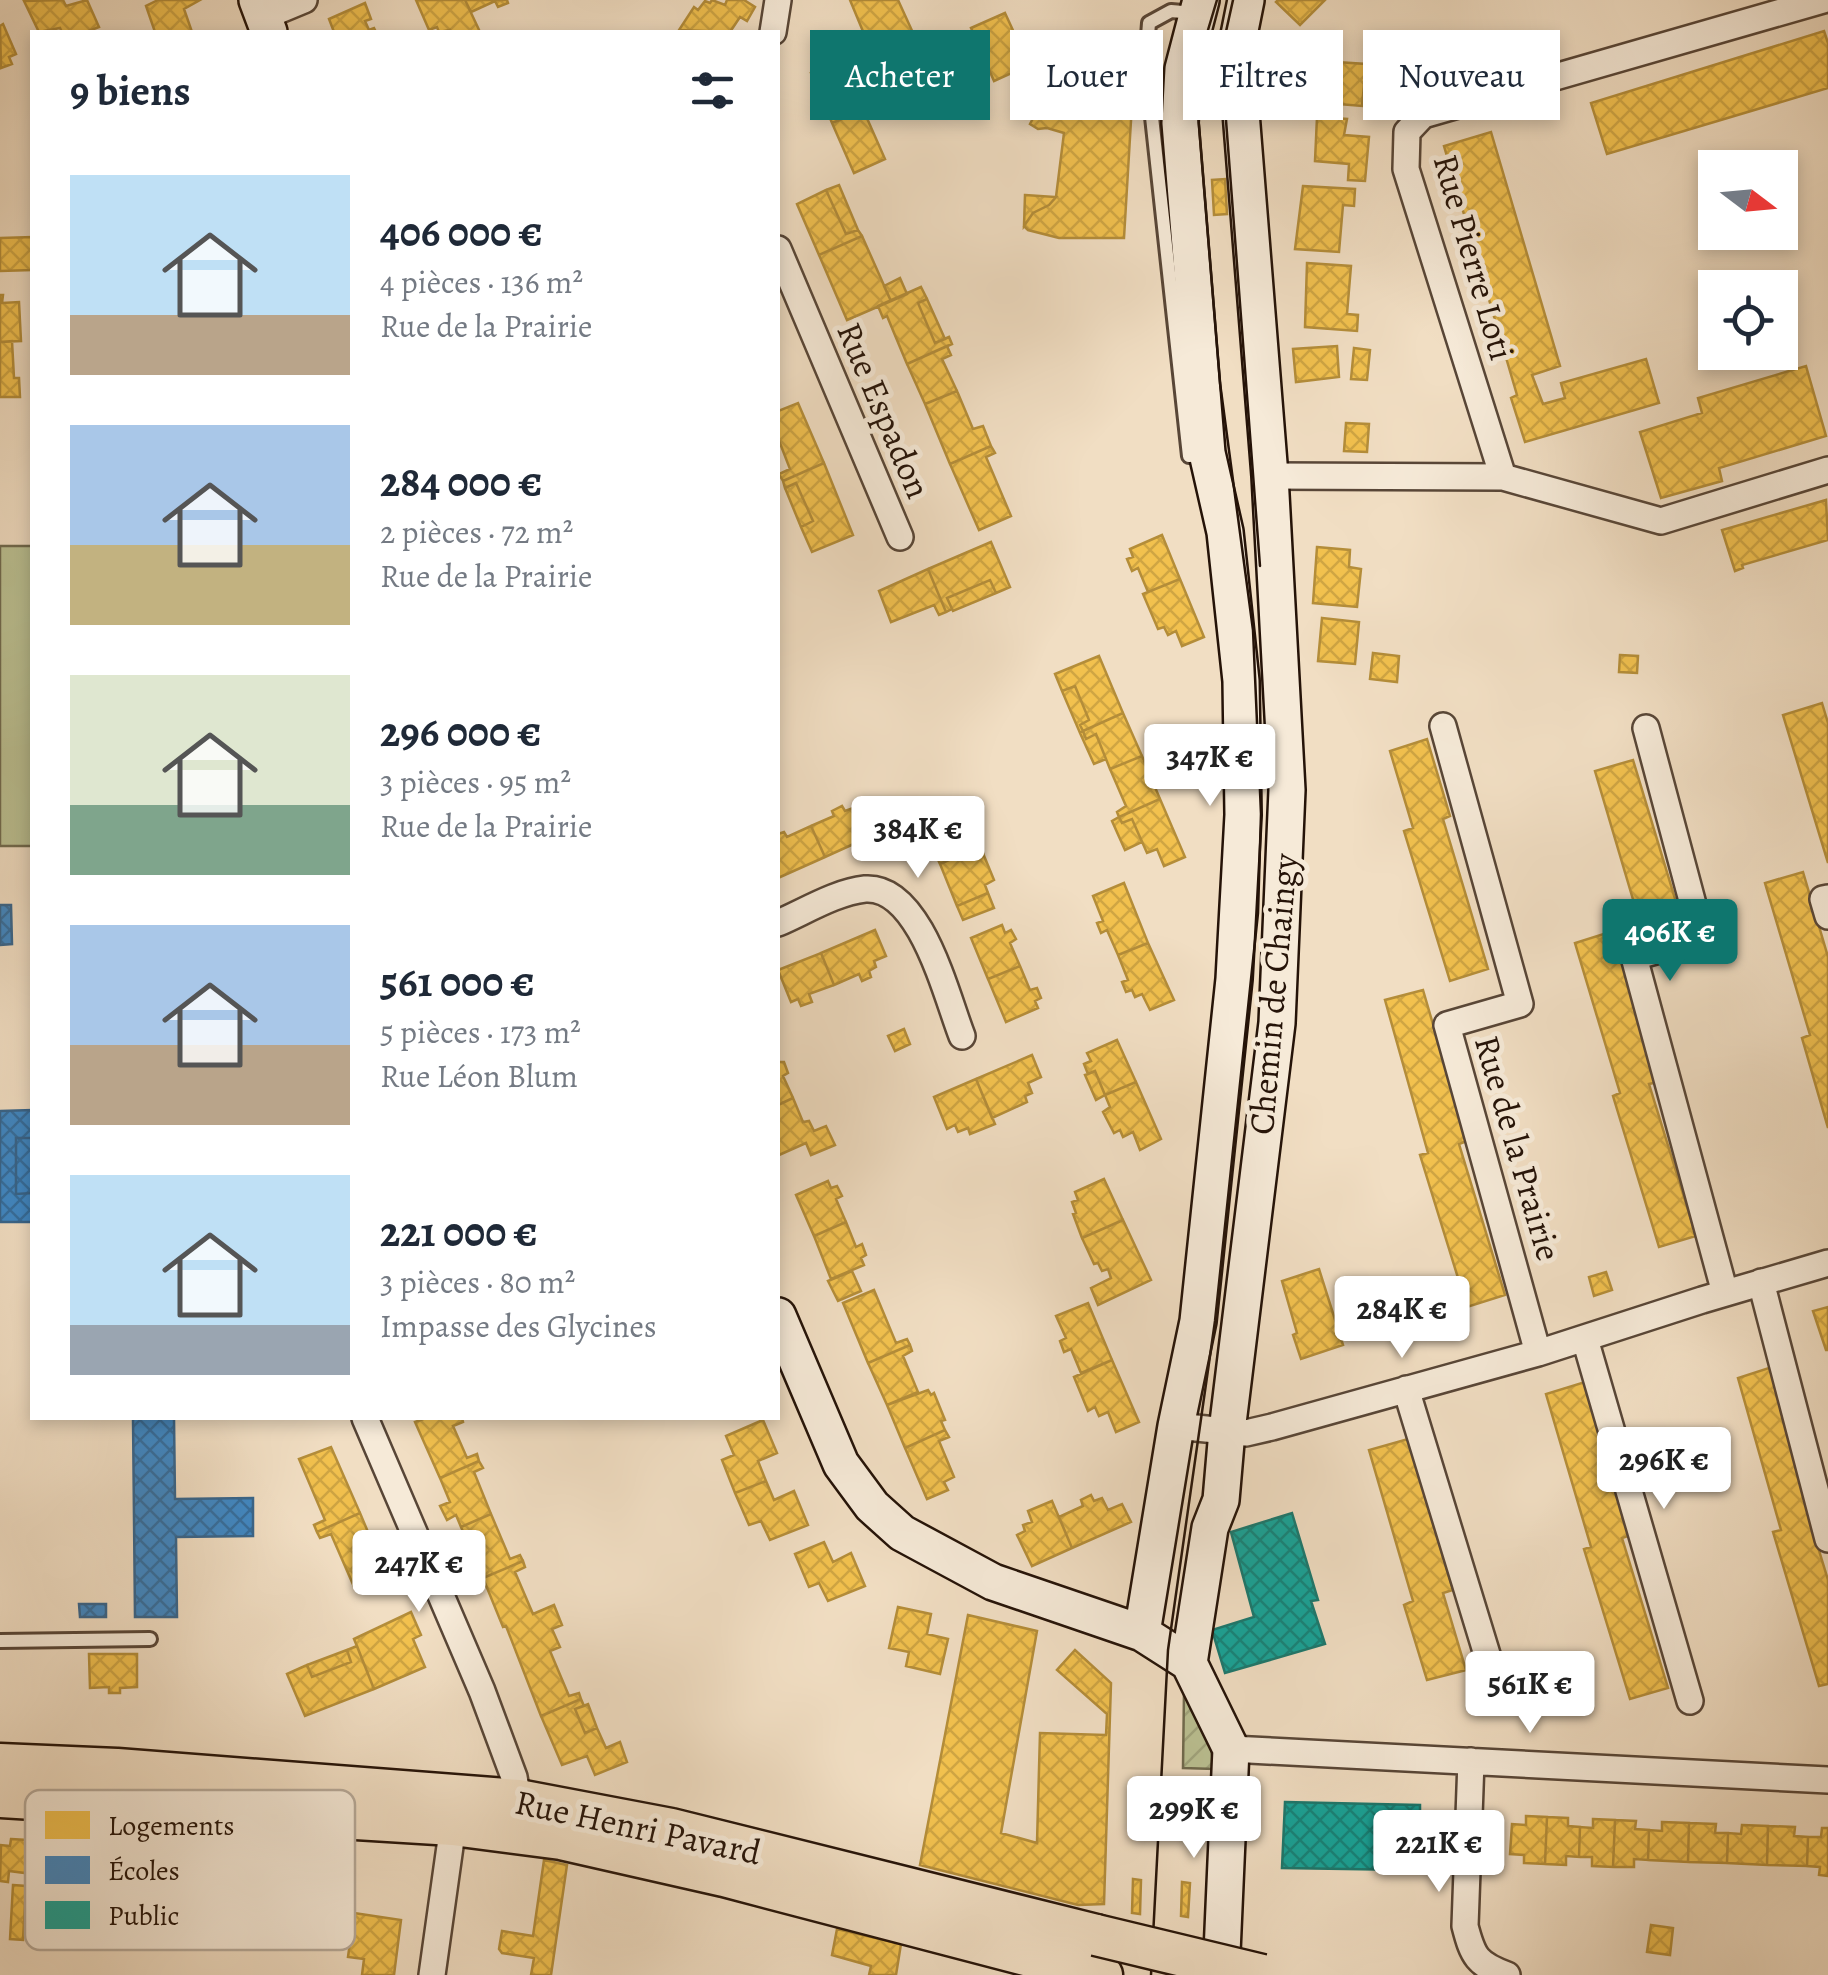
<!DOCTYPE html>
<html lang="fr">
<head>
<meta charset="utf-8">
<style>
	body { margin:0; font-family:Alegreya,serif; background:#f2f2f3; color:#1f2937; height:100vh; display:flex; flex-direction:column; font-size:38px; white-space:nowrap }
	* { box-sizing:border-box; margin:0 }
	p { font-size:32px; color:#747a83 }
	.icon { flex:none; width:55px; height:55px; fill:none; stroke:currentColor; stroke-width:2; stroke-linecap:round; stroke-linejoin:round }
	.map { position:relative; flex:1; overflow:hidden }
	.details { position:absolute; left:30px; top:30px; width:750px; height:1390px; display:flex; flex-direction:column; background:#fff; border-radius:0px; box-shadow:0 5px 15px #0003 }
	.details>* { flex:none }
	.banner { position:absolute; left:810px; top:30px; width:868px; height:90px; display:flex; gap:20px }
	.needle { width:65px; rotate:106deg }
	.controls { position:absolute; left:1698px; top:150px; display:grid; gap:20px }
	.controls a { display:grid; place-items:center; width:100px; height:100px; border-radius:0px; background:#fff; box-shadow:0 5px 15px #0003; font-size:50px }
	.price { position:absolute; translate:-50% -85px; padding:0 22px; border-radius:10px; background:#fff; color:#222; font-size:32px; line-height:65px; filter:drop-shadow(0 2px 5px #0008) }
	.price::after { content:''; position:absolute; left:50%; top:60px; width:30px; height:22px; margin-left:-15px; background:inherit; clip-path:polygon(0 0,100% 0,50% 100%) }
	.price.selected { background:#0f766e; color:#fff }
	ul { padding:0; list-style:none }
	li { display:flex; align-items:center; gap:30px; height:250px; padding:0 40px }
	li span { display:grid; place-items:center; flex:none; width:280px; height:200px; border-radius:0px; color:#555 }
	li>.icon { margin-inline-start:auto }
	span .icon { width:120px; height:120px; fill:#fffc; stroke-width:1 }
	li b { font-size:42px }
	h2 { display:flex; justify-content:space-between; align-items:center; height:120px; padding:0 40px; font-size:42px }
	.tag { padding:0 35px; border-radius:0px; background:#fff; box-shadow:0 5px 15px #0003; font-size:35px; line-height:90px }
	.tag.selected { background:#0f766e; color:#fff }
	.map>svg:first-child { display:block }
</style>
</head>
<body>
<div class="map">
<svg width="1828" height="1975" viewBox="0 0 1828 1975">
	<defs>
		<pattern id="garden-furrows" width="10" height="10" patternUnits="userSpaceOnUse" patternTransform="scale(2.5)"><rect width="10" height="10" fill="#bbc193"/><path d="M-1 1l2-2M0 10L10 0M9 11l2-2" fill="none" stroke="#a1a57d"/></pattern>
		<pattern id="homes-cross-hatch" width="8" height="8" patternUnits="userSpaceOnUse" patternTransform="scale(2.5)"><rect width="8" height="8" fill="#f2c14e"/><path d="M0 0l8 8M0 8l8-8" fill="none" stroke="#cfa543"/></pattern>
		<pattern id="schools-cross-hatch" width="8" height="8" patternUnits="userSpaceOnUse" patternTransform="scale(2.5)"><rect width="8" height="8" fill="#3f88c5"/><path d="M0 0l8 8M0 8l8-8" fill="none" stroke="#356e9e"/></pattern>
		<pattern id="public-cross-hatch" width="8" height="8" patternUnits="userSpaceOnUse" patternTransform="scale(2.5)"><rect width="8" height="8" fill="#17a398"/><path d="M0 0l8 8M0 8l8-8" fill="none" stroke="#15847a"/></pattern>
	</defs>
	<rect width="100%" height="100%" fill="#f1dec3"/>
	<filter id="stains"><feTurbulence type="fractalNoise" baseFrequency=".002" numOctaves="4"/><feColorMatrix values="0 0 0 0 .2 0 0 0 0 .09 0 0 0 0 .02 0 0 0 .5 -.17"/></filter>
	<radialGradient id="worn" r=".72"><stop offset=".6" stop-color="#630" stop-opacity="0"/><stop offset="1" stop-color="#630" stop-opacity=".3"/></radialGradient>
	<path fill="#bbc193" stroke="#706a4e" stroke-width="2.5" d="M0,546H32V846H0Z"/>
	<path fill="url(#garden-furrows)" stroke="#706a4e" stroke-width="2.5" d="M1184,1692L1211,1747L1214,1769L1183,1768Z"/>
	<path fill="url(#homes-cross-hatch)" stroke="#b48d39" stroke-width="2.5" d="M63,0L66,6L87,0L99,27L86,32H62L60,28L39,32L24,1Z
		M158,0H200L184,9L192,32H155L146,6Z
		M416,0H465L480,32H451L450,30L439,32L437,27L429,30Z
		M465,0H507L508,3L498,7L495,1L471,12Z
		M712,0L725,5L727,0H744L755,7L747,21L740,17L730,32L679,30L694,7L698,10L705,1L710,3Z
		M850,0H898L914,35L872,53Z
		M1278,0H1325L1300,25L1276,2Z
		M365,3L371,19L365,21L369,30L374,28L376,32H334L329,19Z
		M1005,13L1029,65L994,81L971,28Z
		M3,24L16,54L9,57L12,64L1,68L0,26Z
		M1824,31L1828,43V88L1607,154L1591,103Z
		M841,60L860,103L871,99L874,106L832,123L811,73Z
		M1306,60L1366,64L1362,106L1302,101Z
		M1057,91L1095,93L1094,102L1132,104L1124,238H1059L1028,230L1024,226L1033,213L1049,205L1056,197L1064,133L1047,128L1038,129L1030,124L1039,107L1056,108Z
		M874,106L876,111L866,116L885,159L854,173L832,123Z
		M1317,117L1347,119L1344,135L1369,137L1365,181L1348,180L1349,164L1315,161Z
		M1491,132L1560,366L1532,375L1543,404L1565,398L1561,383L1646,359L1659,403L1525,442L1511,398L1517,395L1444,146Z
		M1225,179L1227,214L1214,215L1212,180Z
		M839,185L858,230L846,234L826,190Z
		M1303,186L1355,189L1354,206L1343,205L1339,252L1295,249Z
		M826,190L846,234L858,230L862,236L819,255L797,204Z
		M1025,195L1056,197L1049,205L1033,213L1024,226Z
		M862,236L891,301L847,320L819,255Z
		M32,237V270L0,271V238Z
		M1307,263L1351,266L1347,314L1358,315L1357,331L1305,327Z
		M900,278L907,294L891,301L884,286Z
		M921,287L927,299L918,303L935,343L949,337L952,344L907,364L887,316L883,318L878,306Z
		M0,295H3L2,303L19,302L21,341L0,342Z
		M927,299L945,339L935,343L918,303Z
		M12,341L14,378H19L20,397H0V342Z
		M947,346L951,355L942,359L957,391L925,404L907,364Z
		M1337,346L1339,377L1296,382L1293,349Z
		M1354,348L1370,350L1367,380L1351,379Z
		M1806,366L1826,436L1719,468L1722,481L1661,498L1640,432L1702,413L1698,398Z
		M957,391L973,429L983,426L991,446L950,464L925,404Z
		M798,403L824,463L783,481L779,474L790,469L778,438V411Z
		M1346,423L1369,424L1367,452L1344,451Z
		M991,446L995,453L986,457L1011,516L979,530L950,464Z
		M824,463L853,535L812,552L801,527L813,521L796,483L785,488L783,481Z
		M796,483L813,521L801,527L785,488Z
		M1826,500L1828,540L1742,565L1743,568L1735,571L1722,530Z
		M1162,535L1180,579L1148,592L1138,568L1132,571L1127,559L1133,557L1130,549Z
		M991,542L1010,587L996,593L990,580L947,598L952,609L946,612L928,569Z
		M1317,547L1350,550L1349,567L1361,569L1357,607L1313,603Z
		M928,569L946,612L939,615L934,605L891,622L879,591Z
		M1180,579L1204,637L1182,646L1176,631L1168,635L1164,627L1158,629L1143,594Z
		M990,580L996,593L953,611L947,598Z
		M1322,618L1359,622L1355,664L1318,661Z
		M1373,653L1399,656L1397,682L1370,679Z
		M1620,655L1638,656L1637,673L1619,672Z
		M1099,656L1123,713L1083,731L1080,725L1089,720L1075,686L1062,691L1055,674Z
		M1075,686L1089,720L1080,725L1083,731L1080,733L1062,691Z
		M1822,703L1828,723V863L1783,715Z
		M1123,713L1142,756L1110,769L1096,734L1086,739L1083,731Z
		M1083,731L1086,739L1096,734L1106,759L1094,764L1080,733Z
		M1427,739L1450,816L1443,819L1488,969L1450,981L1404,831L1413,828L1390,751Z
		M1142,756L1160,799L1119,817L1117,812L1126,806L1110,769Z
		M1633,760L1679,912L1640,923L1595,771Z
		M1160,799L1185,857L1164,866L1157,849L1147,853L1132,819L1122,823L1119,817Z
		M842,806L845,811L853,808L857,817L871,811L880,832L825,857L811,826L834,816L832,811Z
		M952,807L956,816L962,813L967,823L961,826L970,850L940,864L921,821Z
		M1119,817L1122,823L1132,819L1142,842L1125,850L1112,821Z
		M811,826L825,857L778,878V834L784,832L787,837Z
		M980,846L994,880L985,885L988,893L957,906L940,864Z
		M1803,872L1828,957V1128L1802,1038L1810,1035L1765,883Z
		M1124,883L1148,943L1118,955L1107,930L1101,933L1097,923L1103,921L1093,896Z
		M988,893L994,908L963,920L957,906Z
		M1002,925L1005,933L1011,930L1016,939L1010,943L1020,966L988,979L971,938Z
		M875,930L886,956L874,961L876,967L869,971L871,977L862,981L859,974L834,985L821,953Z
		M1613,931L1658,1082L1649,1084L1696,1236L1659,1247L1613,1096L1620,1093L1575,943Z
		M1148,943L1174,1000L1150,1010L1142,994L1135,997L1132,990L1126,992L1122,982L1128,980L1118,955Z
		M821,953L834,985L809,994L812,1002L801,1006L798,999L791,1002L778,970Z
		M1020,966L1030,990L1037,988L1041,998L1035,1001L1038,1008L1006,1022L988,979Z
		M1423,990L1467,1141L1459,1144L1505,1295L1467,1307L1420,1155L1428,1153L1385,1000Z
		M904,1029L910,1044L895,1051L888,1036Z
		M1117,1040L1136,1082L1105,1095L1095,1071L1088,1074L1084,1064L1091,1061L1087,1053Z
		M1032,1055L1041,1077L1028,1083L1032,1093L1025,1096L1027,1102L992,1118L976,1079Z
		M778,1062H784L788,1073L783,1076L793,1098L778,1105Z
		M1095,1071L1105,1095L1096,1100L1085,1075Z
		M976,1079L995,1124L970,1134L968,1128L958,1132L955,1125L947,1129L934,1097Z
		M1136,1082L1161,1139L1140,1150L1133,1132L1123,1137L1120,1130L1114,1133L1103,1112L1110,1107L1105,1095Z
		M793,1098L803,1122L809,1121L814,1131L826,1126L835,1145L811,1155L806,1143L779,1155L778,1105Z
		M1104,1179L1123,1220L1082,1238L1073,1214L1076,1213L1072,1202L1078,1200L1075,1192Z
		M828,1181L831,1188L837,1186L842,1196L836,1199L846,1222L814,1236L796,1195Z
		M1123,1220L1151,1280L1098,1305L1091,1288L1111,1278L1108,1269L1102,1271L1098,1263L1094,1264L1082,1238Z
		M846,1222L856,1247L862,1244L866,1255L861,1258L864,1265L831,1279L814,1236Z
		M1319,1269L1343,1345L1301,1359L1293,1335L1297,1333L1282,1281Z
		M852,1271L861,1291L838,1301L828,1281Z
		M1606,1272L1612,1290L1594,1296L1589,1277Z
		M874,1290L896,1343L907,1339L910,1345L868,1363L843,1303Z
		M1088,1303L1112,1360L1081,1373L1071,1349L1064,1352L1060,1341L1066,1338L1056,1316Z
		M1828,1307V1350H1826L1813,1311Z
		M910,1345L912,1351L903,1356L918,1392L887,1405L868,1363Z
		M1112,1360L1139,1422L1116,1432L1108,1412L1099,1416L1095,1407L1088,1411L1074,1377Z
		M1775,1366L1819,1518L1810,1521L1828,1580V1684L1819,1686L1773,1532L1781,1530L1738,1378Z
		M1585,1382L1631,1535L1622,1538L1668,1688L1630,1699L1584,1549L1591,1547L1546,1394Z
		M928,1390L931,1395L934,1393L945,1420L941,1421L945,1430L905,1448L887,1405Z
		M426,1418H462L463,1422L453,1426L467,1458L477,1454L479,1461L440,1478L415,1422Z
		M763,1420L777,1453L758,1461L766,1481L735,1493L722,1460L734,1455L726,1436Z
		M945,1430L949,1437L939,1441L954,1477L944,1482L948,1490L927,1499L905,1448Z
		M1408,1439L1453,1590L1443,1593L1466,1670L1427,1680L1404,1605L1413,1601L1369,1450Z
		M331,1447L360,1513L317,1532L314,1525L325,1520L299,1459Z
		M479,1461L483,1468L474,1472L491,1514L461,1527L456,1515L447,1520L440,1506L450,1502L440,1478Z
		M766,1481L774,1500L794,1491L808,1525L770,1540L761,1521L749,1525L735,1493Z
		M1091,1495L1094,1501L1102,1498L1108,1510L1122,1504L1131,1522L1072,1548L1059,1517L1083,1506L1081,1500Z
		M1052,1501L1072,1548L1032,1566L1017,1535L1025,1531L1023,1525L1032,1522L1028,1511Z
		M360,1513L386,1575L355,1589L331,1534L320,1538L317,1532Z
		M491,1514L510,1559L520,1555L523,1561L483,1578L461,1527Z
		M824,1542L833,1562L851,1553L865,1586L828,1601L819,1583L809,1587L795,1554Z
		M523,1561L525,1567L515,1572L533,1614L554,1605L562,1625L552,1629L560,1647L550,1651L569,1696L579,1693L581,1699L541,1716L506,1626L503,1627L483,1578Z
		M898,1607L931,1614L927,1634L948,1639L940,1674L906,1666L909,1652L889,1648Z
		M411,1612L421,1635L413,1639L425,1667L374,1689L354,1639Z
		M968,1615L1037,1631L1001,1833L1037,1843L1040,1733L1106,1735L1107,1714L1057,1670L1075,1650L1111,1683L1104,1904L1078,1905L920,1865Z
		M357,1646L374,1689L305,1716L287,1674L307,1665L312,1677L351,1662L347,1650Z
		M347,1650L351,1662L312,1677L307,1665Z
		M89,1654H137V1687L120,1688V1693H109V1687L90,1688Z
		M581,1699L584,1706L575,1709L585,1733L597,1728L606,1748L620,1742L627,1762L595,1775L587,1756L562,1765L541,1716Z
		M588,1704L597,1728L585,1733L575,1709Z
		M1526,1816L1547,1817L1545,1864L1524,1863V1855L1510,1854L1512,1824L1526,1825Z
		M1547,1817L1568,1818V1826L1580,1827L1579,1857L1566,1856V1865L1545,1864Z
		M1593,1819L1615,1820L1613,1867L1592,1866V1857H1579L1580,1827L1593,1828Z
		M1615,1820L1636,1821L1635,1829L1649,1830L1648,1860L1634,1859V1867H1613Z
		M1662,1822L1689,1823L1688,1862L1648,1860L1649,1830L1662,1831Z
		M1689,1823L1716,1824L1715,1833H1728L1727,1863L1688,1862Z
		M1742,1825L1768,1826L1767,1865L1727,1863L1728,1833L1741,1834Z
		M1768,1826L1795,1827L1794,1836L1808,1837L1807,1866L1767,1865Z
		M1822,1828H1828V1876L1819,1875L1820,1867L1807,1866L1808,1837H1821Z
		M11,1839L27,1840L25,1873L9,1871L8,1882L0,1881L1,1845L10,1846Z
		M544,1860L567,1865L551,1975H531L534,1958L502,1953L499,1949L502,1931L533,1936Z
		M1133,1879L1141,1880L1140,1914L1132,1913Z
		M1182,1882L1190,1883L1188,1917L1181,1916Z
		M13,1885L26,1886L23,1940L10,1939Z
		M354,1913L401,1920L394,1975H362L364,1959L348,1957Z
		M1651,1925L1673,1928L1670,1955L1647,1952Z
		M837,1929L901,1944L896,1975H869L871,1966L832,1955Z"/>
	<path fill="url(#schools-cross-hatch)" stroke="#37658c" stroke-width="2.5" d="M0,905H11L12,944L0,945Z
		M32,1110V1138H16V1194L32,1193V1222H0V1111Z
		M32,1110V1222H0V1111Z
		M133,1418H174L175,1499L253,1498V1536L176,1537L177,1617H135Z
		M79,1604H106V1617H80Z"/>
	<path fill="url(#public-cross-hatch)" stroke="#1b786d" stroke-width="2.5" d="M1292,1513L1318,1600L1311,1601L1325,1644L1225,1673L1212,1630L1254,1617L1231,1532Z
		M1285,1802L1420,1805V1832L1409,1831L1408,1870L1282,1868Z"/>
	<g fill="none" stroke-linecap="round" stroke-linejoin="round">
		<g stroke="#584637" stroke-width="18">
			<path id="lane" d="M1194,13L1171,11L1149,23L1146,62L1189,456L1205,454
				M0,1641L150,1639"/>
		</g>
		<g stroke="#584637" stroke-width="30">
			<path id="street" d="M263,17L304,0
				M773,32L778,0
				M778,249L900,537
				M1270,476L1503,477L1661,521L1828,470
				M1503,477L1406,169L1407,132L1423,115L1823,0
				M1443,726L1520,1004L1447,1025L1538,1353
				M1646,728L1702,938L1634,957L1725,1293
				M1828,898L1823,899L1828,916
				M778,923C804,912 836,892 865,889C920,885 946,995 962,1036
				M1761,1282L1828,1539
				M1585,1339L1690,1701
				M1406,1389L1489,1661
				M365,1418L482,1691L514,1777L518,1800
				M1176,1426L1246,1433L1272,1427L1538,1353L1702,1300L1828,1263
				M1231,1749L1828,1780
				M1471,1761L1465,1926C1473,1957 1477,1964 1507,1975
				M432,1975L453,1825"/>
		</g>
		<g stroke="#251308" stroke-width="40">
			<path id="secondary" d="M257,0L269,32
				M778,1316L841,1464L872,1506L902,1533L993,1582L1142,1633L1189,1663
				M1142,1633L1176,1426L1198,1321L1234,979L1243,815L1241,681L1225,532L1207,453L1180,123L1183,69L1201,0
				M1221,1975L1231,1749L1189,1663L1210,1528L1221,1500L1227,1431L1277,1023L1287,790L1270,476L1236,50L1246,0"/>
		</g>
		<g stroke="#251308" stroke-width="45">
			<path id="primary" d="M0,1764L117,1769L518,1800L671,1829L1096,1935
				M0,1797L453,1825L561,1839L724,1876L1102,1975"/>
		</g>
		<use href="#lane" stroke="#f6ead8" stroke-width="12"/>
		<use href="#street" stroke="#f6ead8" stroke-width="25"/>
		<use href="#secondary" stroke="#f6ead8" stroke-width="35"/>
		<use href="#primary" stroke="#f1dec3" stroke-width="40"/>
		<path stroke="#251308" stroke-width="2.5" d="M1233,0L1223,45V81L1260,566
			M1151,1975L1168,1650L1215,1321L1258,913L1261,814L1253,630L1220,383L1196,90L1202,50L1217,0"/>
		<g stroke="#251308" stroke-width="45" stroke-linecap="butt">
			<path id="primary-bridge" d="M1096,1935L1262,1975"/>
		</g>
		<use href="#primary-bridge" stroke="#f1dec3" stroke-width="40"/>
	</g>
	<g text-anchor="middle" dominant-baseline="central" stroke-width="10" stroke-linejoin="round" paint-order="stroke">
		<g font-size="35" fill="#251308" stroke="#f6ead8">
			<text transform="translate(1474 257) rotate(74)">Rue Pierre Loti</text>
			<text transform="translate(884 410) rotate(67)">Rue Espadon</text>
			<text transform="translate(1273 994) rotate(-85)">Chemin de Chaingy</text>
			<text transform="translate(1518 1148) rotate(74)">Rue de la Prairie</text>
			<text transform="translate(638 1827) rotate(12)">Rue Henri Pavard</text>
		</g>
	</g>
	<rect x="25" y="1790" width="330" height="160" rx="15" fill="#f6ead8" stroke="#b7aa9a" stroke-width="2.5"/>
	<rect x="45" y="1811" width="45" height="28" fill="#f2c14e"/>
	<rect x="45" y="1856" width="45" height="28" fill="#3f88c5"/>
	<rect x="45" y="1901" width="45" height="28" fill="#17a398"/>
	<g font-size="28" fill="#251308">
		<text x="108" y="1835">Logements</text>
		<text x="108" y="1880">Écoles</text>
		<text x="108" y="1925">Public</text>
	</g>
	<rect width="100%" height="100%" filter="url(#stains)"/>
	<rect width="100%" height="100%" fill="url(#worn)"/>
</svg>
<div class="controls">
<a><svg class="needle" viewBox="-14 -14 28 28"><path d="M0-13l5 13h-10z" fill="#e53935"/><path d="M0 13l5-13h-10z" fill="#747a83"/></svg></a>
<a><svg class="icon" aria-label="locate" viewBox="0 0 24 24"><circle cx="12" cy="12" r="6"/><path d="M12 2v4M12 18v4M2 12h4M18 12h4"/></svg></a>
</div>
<b class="price" style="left:1210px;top:809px">347K €</b>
<b class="price" style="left:918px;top:881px">384K €</b>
<b class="price selected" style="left:1670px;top:984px">406K €</b>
<b class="price" style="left:1402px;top:1361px">284K €</b>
<b class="price" style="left:1664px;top:1512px">296K €</b>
<b class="price" style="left:419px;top:1615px">247K €</b>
<b class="price" style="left:1530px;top:1736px">561K €</b>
<b class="price" style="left:1194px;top:1861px">299K €</b>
<b class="price" style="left:1439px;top:1895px">221K €</b>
<div class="banner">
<a class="tag selected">Acheter</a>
<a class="tag">Louer</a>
<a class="tag">Filtres</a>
<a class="tag">Nouveau</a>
</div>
<section class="details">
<h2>9 biens<svg class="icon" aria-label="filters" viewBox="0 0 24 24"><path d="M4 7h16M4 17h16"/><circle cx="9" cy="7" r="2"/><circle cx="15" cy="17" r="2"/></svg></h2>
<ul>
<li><span style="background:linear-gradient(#bfe0f5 70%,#b9a48a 0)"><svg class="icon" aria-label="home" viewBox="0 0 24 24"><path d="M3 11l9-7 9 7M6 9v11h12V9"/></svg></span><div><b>406 000 €</b><p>4 pièces · 136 m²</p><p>Rue de la Prairie</p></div></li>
<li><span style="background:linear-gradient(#a9c7e8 60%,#c2b280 0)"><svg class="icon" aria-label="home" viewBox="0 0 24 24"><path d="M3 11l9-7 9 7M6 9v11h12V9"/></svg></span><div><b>284 000 €</b><p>2 pièces · 72 m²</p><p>Rue de la Prairie</p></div></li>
<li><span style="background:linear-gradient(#dfe7d0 65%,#7fa58c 0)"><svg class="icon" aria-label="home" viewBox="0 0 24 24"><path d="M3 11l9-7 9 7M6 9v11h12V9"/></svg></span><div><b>296 000 €</b><p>3 pièces · 95 m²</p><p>Rue de la Prairie</p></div></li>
<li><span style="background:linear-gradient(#a9c7e8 60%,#b9a48a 0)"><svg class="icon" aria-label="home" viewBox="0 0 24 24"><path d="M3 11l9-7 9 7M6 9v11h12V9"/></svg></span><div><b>561 000 €</b><p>5 pièces · 173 m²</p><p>Rue Léon Blum</p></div></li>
<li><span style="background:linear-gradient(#bfe0f5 75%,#9aa5b1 0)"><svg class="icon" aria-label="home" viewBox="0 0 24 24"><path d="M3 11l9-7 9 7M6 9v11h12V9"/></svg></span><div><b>221 000 €</b><p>3 pièces · 80 m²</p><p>Impasse des Glycines</p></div></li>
</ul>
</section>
</div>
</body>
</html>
